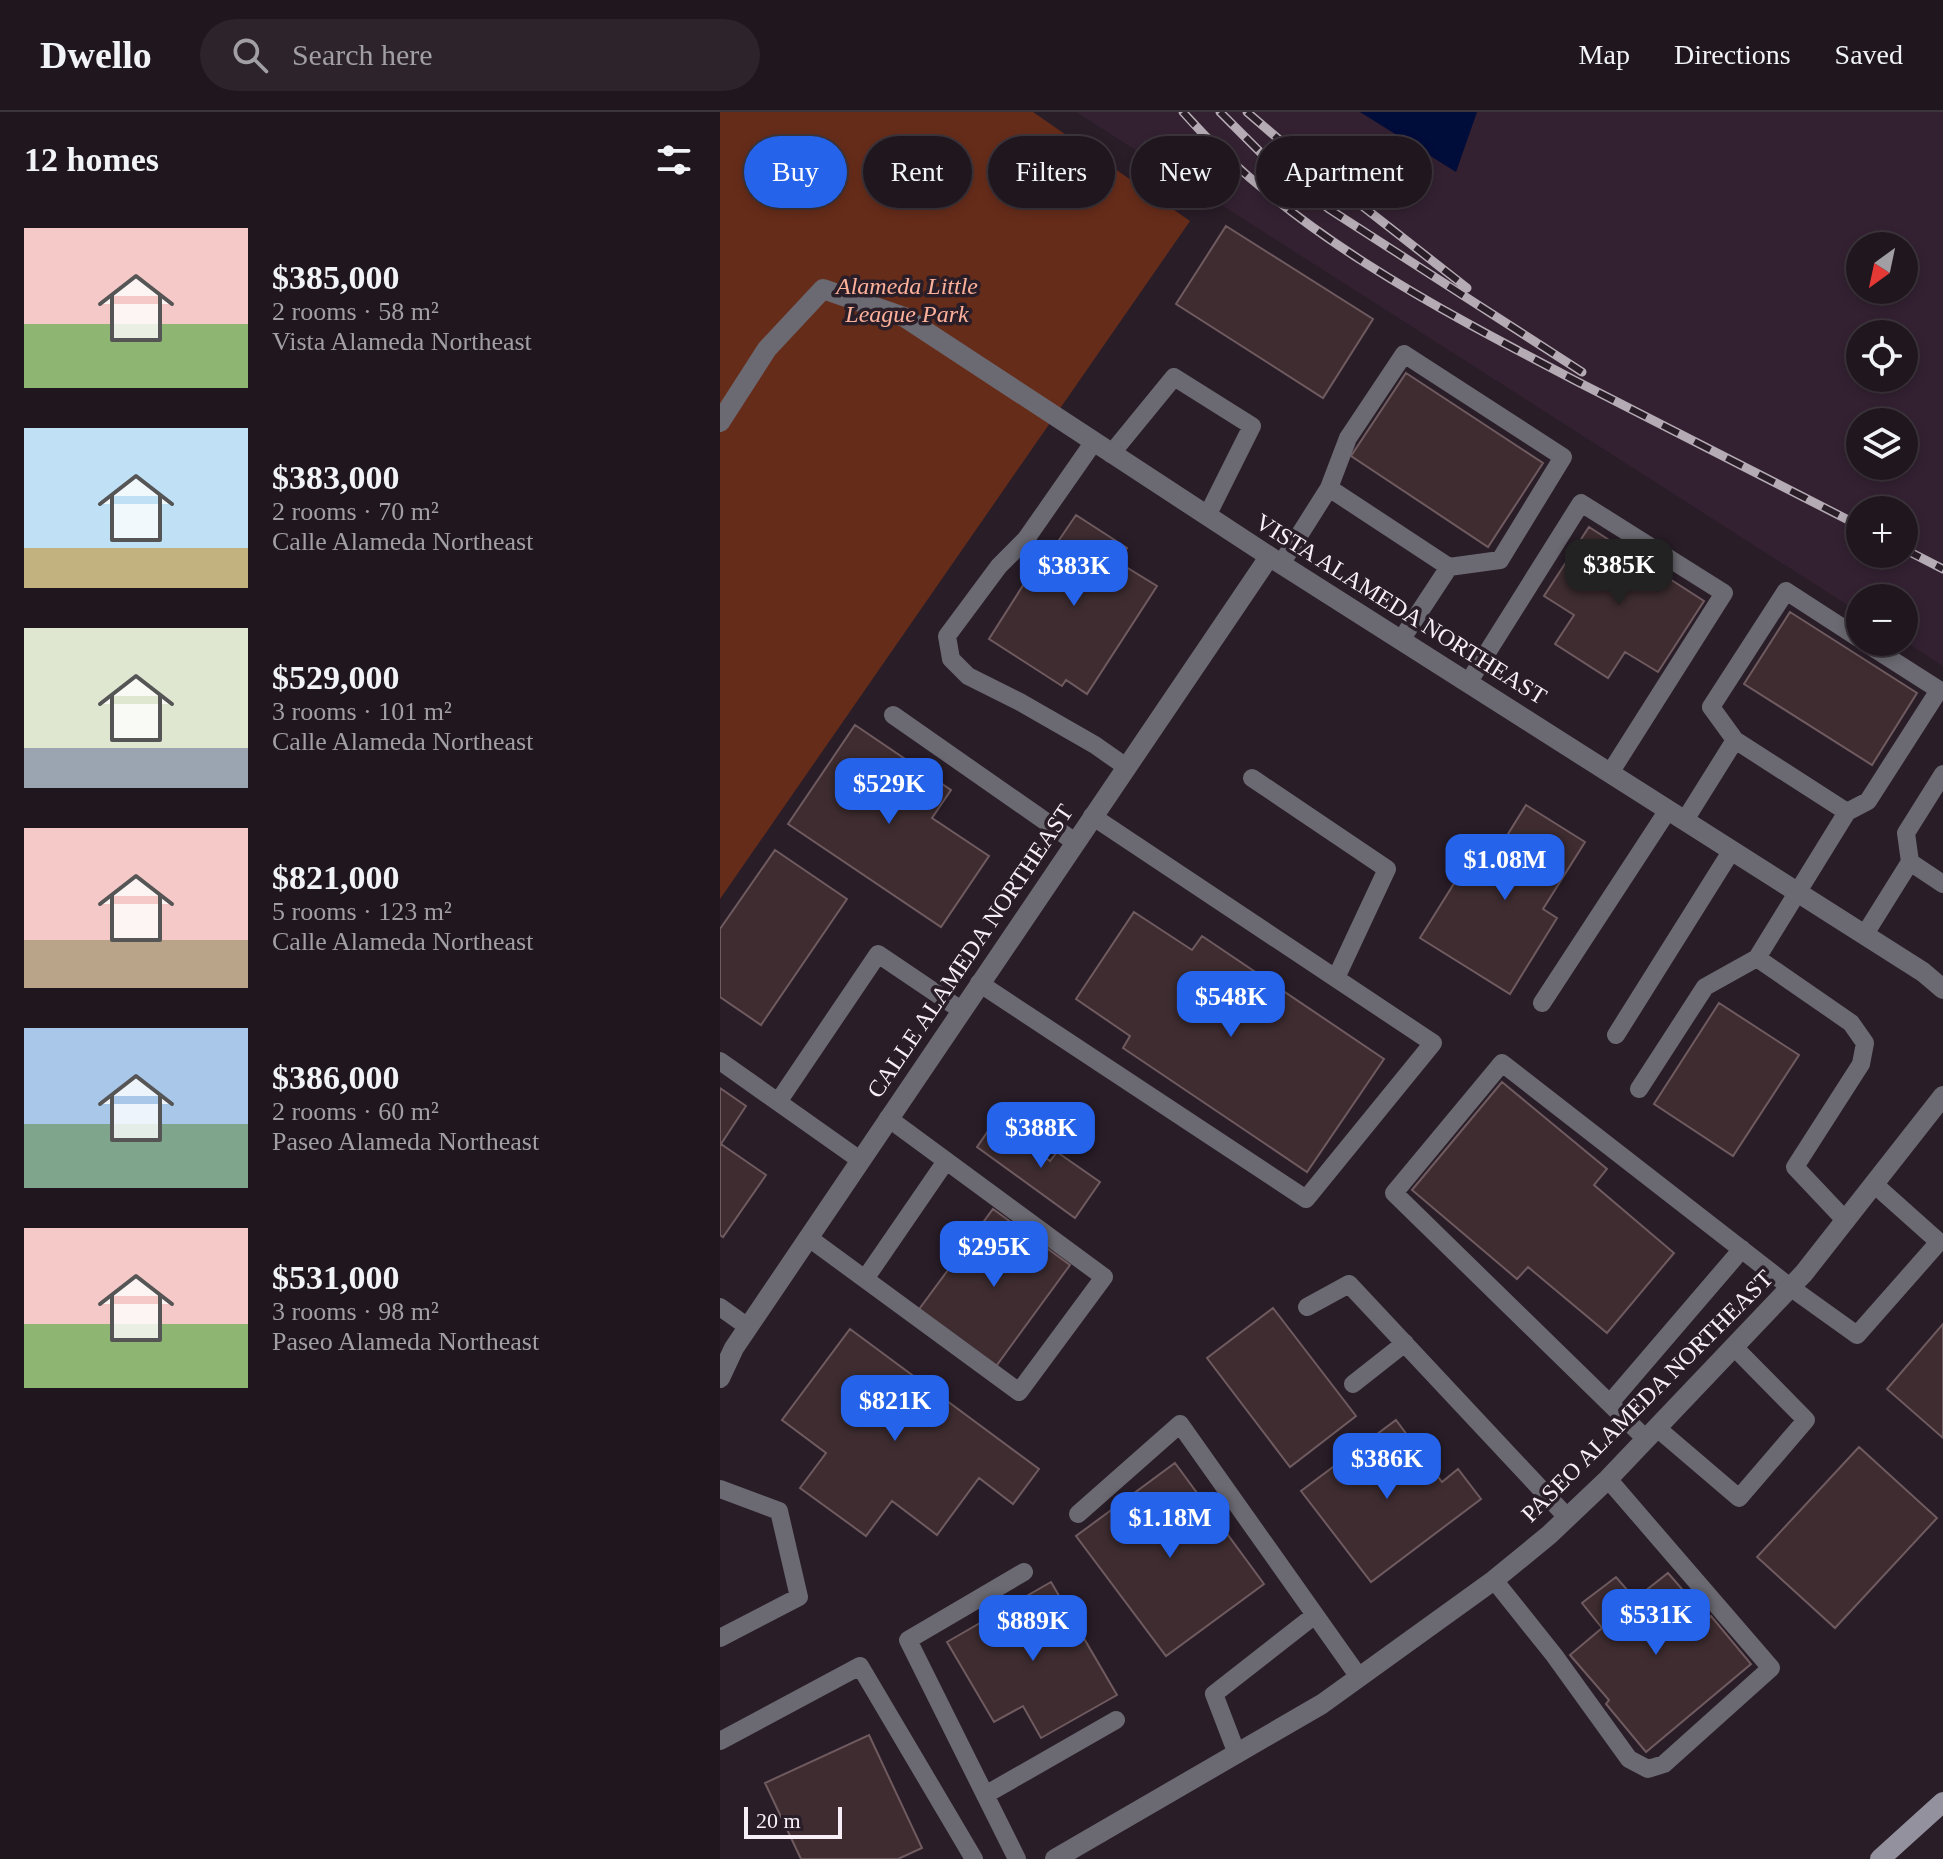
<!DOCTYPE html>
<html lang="en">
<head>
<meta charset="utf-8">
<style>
	body { margin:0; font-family:"Times New Roman",serif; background:#2c232b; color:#f1f3f6; height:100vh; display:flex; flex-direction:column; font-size:30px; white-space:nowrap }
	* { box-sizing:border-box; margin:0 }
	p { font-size:26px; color:#a19fa4 }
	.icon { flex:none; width:44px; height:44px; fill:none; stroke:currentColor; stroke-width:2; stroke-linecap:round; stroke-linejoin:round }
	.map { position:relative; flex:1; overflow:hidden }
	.details { display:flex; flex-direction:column; background:#1f161e; width:720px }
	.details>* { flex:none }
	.guide { position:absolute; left:24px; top:24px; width:760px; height:72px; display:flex; gap:16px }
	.needle { width:52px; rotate:213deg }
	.tools { position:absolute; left:1126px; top:120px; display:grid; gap:16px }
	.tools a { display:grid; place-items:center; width:72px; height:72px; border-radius:50%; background:#1f161e; box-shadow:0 4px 12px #0003,0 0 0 2px #3c353c; font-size:40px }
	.scale { position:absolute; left:24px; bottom:20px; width:98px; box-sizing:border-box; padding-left:8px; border:4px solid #f7eff6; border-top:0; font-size:22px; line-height:28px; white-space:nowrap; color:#f7eff6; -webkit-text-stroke:6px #291d28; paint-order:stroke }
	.price { position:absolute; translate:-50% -68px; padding:0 18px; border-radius:16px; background:#2563eb; color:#fff; font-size:26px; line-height:52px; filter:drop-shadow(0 2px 4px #0008) }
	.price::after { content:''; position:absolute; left:50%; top:48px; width:24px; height:18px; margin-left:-12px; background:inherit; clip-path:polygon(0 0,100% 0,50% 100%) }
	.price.on { background:#222; color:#fff }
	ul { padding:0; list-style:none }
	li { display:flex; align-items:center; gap:24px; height:200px; padding:0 24px }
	li span { display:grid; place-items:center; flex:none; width:224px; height:160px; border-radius:0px; color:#555 }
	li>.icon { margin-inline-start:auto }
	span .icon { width:96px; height:96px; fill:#fffc; stroke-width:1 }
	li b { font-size:34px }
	h2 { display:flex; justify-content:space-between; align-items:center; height:96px; padding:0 24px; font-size:34px }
	.pill { padding:0 28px; border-radius:36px; background:#1f161e; box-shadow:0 4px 12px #0003,0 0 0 2px #3c353c; font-size:28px; line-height:72px }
	.pill.on { background:#2563eb; color:#fff }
	header { display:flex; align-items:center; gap:48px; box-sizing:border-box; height:112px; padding:0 40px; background:#1f161e; border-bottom:2px solid #3c353c }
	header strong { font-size:38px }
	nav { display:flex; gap:44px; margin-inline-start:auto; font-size:28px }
	.search { width:560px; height:72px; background:#2c232b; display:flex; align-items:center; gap:20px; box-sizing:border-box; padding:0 28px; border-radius:44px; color:#a19fa4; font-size:30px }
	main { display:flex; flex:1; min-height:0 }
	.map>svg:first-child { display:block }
</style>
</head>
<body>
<header>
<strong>Dwello</strong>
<div class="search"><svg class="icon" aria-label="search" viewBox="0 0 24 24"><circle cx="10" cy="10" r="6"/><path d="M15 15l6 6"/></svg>Search here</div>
<nav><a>Map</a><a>Directions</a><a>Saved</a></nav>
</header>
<main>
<section class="details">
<h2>12 homes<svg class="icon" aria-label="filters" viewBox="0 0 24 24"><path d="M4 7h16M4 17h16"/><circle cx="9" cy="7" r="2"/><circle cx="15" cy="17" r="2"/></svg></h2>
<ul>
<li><span style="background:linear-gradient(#f6c9c9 60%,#8fb573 0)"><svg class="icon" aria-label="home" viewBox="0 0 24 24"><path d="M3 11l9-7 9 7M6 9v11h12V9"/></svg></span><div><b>$385,000</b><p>2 rooms · 58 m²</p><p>Vista Alameda Northeast</p></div></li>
<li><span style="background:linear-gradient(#bfe0f5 75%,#c2b280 0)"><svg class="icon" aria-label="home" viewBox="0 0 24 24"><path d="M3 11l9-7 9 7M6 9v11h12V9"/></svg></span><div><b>$383,000</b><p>2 rooms · 70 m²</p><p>Calle Alameda Northeast</p></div></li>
<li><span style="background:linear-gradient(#dfe7d0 75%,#9aa5b1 0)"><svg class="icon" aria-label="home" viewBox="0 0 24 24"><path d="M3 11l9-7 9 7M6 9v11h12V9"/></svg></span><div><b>$529,000</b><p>3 rooms · 101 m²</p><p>Calle Alameda Northeast</p></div></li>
<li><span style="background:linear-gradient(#f6c9c9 70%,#b9a48a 0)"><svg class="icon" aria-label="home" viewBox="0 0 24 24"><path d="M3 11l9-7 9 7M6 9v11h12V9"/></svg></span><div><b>$821,000</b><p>5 rooms · 123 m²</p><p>Calle Alameda Northeast</p></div></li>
<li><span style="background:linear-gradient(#a9c7e8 60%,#7fa58c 0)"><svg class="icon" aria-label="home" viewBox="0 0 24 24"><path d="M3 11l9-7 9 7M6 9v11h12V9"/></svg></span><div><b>$386,000</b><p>2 rooms · 60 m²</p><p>Paseo Alameda Northeast</p></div></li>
<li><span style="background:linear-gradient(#f6c9c9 60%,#8fb573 0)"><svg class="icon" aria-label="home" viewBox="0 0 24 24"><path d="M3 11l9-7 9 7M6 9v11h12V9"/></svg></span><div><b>$531,000</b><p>3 rooms · 98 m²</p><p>Paseo Alameda Northeast</p></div></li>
</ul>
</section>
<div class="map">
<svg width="1223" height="1747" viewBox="0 0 1223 1747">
	<rect width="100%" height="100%" fill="#291d28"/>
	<path fill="#332131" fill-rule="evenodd" d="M356,0H1223V554L1184,529V486H1140V501ZM1140,134H1184V178H1140ZM1140,222H1184V266H1140ZM1140,310H1184V354H1140ZM1140,398H1184V442H1140Z"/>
	<path fill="#662c1a" d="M0,0H313L470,109L0,787Z"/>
	<path fill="#000c3a" d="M640,0H757L736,60Z"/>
	<path fill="#3e2c30" stroke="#6f5b5f" stroke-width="2" d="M506,114L653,207L603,286L456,192Z
		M686,261L823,351L768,435L631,344Z
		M356,403L407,436L398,450L437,474L367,582L346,568L342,574L269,527L328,434L333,437Z
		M869,415L984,489L938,560L905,540L888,566L835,532L854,503L824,484Z
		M1070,500L1197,581L1152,653L1024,572Z
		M135,613L231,678L212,706L269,744L221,815L68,712Z
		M806,693L865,730L823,797L837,806L790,882L700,826L748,749L765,759Z
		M55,738L127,787L41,913L0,885V817Z
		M414,800L472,838L482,824L664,947L587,1060L403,936L410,924L356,887Z
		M999,891L1079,943L1013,1044L934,992Z
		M782,970L887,1057L874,1073L954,1141L887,1221L808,1155L797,1167L692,1078Z
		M0,976L26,994L1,1032L46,1063L3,1125L0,1123Z
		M275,1009L330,1049L337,1040L380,1070L355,1106L257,1035Z
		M273,1097L350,1153L274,1257L197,1200Z
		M553,1196L636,1304L570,1355L487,1246Z
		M1223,1212V1326L1167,1277Z
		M130,1217L319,1357L293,1392L259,1366L217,1423L172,1389L146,1424L80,1376L106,1341L62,1308Z
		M676,1308L722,1370L738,1357L761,1387L651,1470L581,1379Z
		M1139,1335L1217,1406L1115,1516L1037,1445Z
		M455,1351L544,1472L446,1544L356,1424Z
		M948,1461L988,1507L991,1504L1031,1552L926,1640L886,1592L889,1588L850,1543L882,1516L862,1491L896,1465L915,1487Z
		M331,1470L397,1583L321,1626L303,1594L274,1610L227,1530Z
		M149,1623L202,1736L178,1747H81L45,1671Z"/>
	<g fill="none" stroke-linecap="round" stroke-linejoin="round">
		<path stroke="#6b6971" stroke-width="18" d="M373,331L306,427L279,454L227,524L231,547L248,564L300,590L375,633L405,654
			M391,342L454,265L532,314L487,404
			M609,376L729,455
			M561,452L609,376L628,326L684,242L843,345L780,448L729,455L681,528
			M748,571L861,391L1004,481L890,661
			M173,603L355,730
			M1015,628L991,595L1066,479L1140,527
			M532,666L667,757L616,866
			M1127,700L1148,689L1219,578L1144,530
			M965,708L1015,628L1127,700L1037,846L1131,911L1145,931L1141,952L1075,1055L1126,1109
			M1190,750L1186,721L1223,662
			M1145,822L1190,750L1223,772
			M259,871L586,1087L713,931L372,704
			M822,891L948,698
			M896,923L1012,738
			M0,949L140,1048
			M919,977L985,875L1037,846
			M58,990L158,842L241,898
			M1154,1072L1219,1130H1223
			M89,1126L299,1280L384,1165L168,1006
			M145,1167L226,1049
			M0,1195L28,1215
			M587,1195L629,1172L847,1405
			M633,1272L685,1231
			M890,1291L1022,1137
			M937,1316L1019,1386L1086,1308L1014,1235
			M926,1327L674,1081L782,951L1070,1175L1137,1223L1219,1130
			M0,1377L59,1399L79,1485L0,1526
			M358,1402L460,1312L639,1565
			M774,1468L834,1543L909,1647L928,1657L944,1652L1051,1556L888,1367
			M0,1629L140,1554L254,1747
			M517,1642L494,1582L595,1503
			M265,1683L396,1608
			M297,1747L188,1528L304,1460"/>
		<path stroke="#6b6971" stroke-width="20" d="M0,310L47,237L103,177L184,205L561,452L1203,860L1223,877
			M0,1266L14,1236L549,445
			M335,1747L602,1592L774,1468L829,1423L888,1367L1084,1161L1223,984"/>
		<path stroke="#94919e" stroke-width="20" d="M1160,1747L1223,1690"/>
		<g stroke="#b5abb4" stroke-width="9">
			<path id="rail" d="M463,0C569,120 718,197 858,270C952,318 1046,366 1140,414
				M500,0L544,44L609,97L862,260
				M527,0L577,43L747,176
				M1184,437L1223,457"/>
		</g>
		<use href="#rail" stroke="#291d28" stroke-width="6" stroke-dasharray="18" stroke-linecap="butt"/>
	</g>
	<g text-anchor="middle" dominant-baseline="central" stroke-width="7" stroke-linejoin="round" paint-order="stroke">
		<g font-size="24" font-style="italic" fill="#feb19a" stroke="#291d28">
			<text x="187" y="174">Alameda Little<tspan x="187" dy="28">League Park</tspan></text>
		</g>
		<g font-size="24" fill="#f7eff6" stroke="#291d28">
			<text transform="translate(681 497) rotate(32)">VISTA ALAMEDA NORTHEAST</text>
			<text transform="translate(250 839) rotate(-56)">CALLE ALAMEDA NORTHEAST</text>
			<text transform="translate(927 1284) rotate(-45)">PASEO ALAMEDA NORTHEAST</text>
		</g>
	</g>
</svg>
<div class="tools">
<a><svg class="needle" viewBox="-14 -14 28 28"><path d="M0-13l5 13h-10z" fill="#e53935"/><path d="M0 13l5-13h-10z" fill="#a19fa4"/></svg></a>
<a><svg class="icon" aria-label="locate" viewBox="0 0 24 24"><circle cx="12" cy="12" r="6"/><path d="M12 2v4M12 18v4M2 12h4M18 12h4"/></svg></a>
<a><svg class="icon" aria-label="layers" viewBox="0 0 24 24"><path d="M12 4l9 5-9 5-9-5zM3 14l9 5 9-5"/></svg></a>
<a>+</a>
<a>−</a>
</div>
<div class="scale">20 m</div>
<b class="price on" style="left:899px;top:495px">$385K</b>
<b class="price" style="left:354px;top:496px">$383K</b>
<b class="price" style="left:169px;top:714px">$529K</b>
<b class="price" style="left:785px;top:790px">$1.08M</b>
<b class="price" style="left:511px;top:927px">$548K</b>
<b class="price" style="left:321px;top:1058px">$388K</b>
<b class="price" style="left:274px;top:1177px">$295K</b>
<b class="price" style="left:175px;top:1331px">$821K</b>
<b class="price" style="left:667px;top:1389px">$386K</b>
<b class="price" style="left:450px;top:1448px">$1.18M</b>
<b class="price" style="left:936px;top:1545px">$531K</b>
<b class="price" style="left:313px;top:1551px">$889K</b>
<div class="guide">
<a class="pill on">Buy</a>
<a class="pill">Rent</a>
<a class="pill">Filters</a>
<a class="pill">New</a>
<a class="pill">Apartment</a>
</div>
</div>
</main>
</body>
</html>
